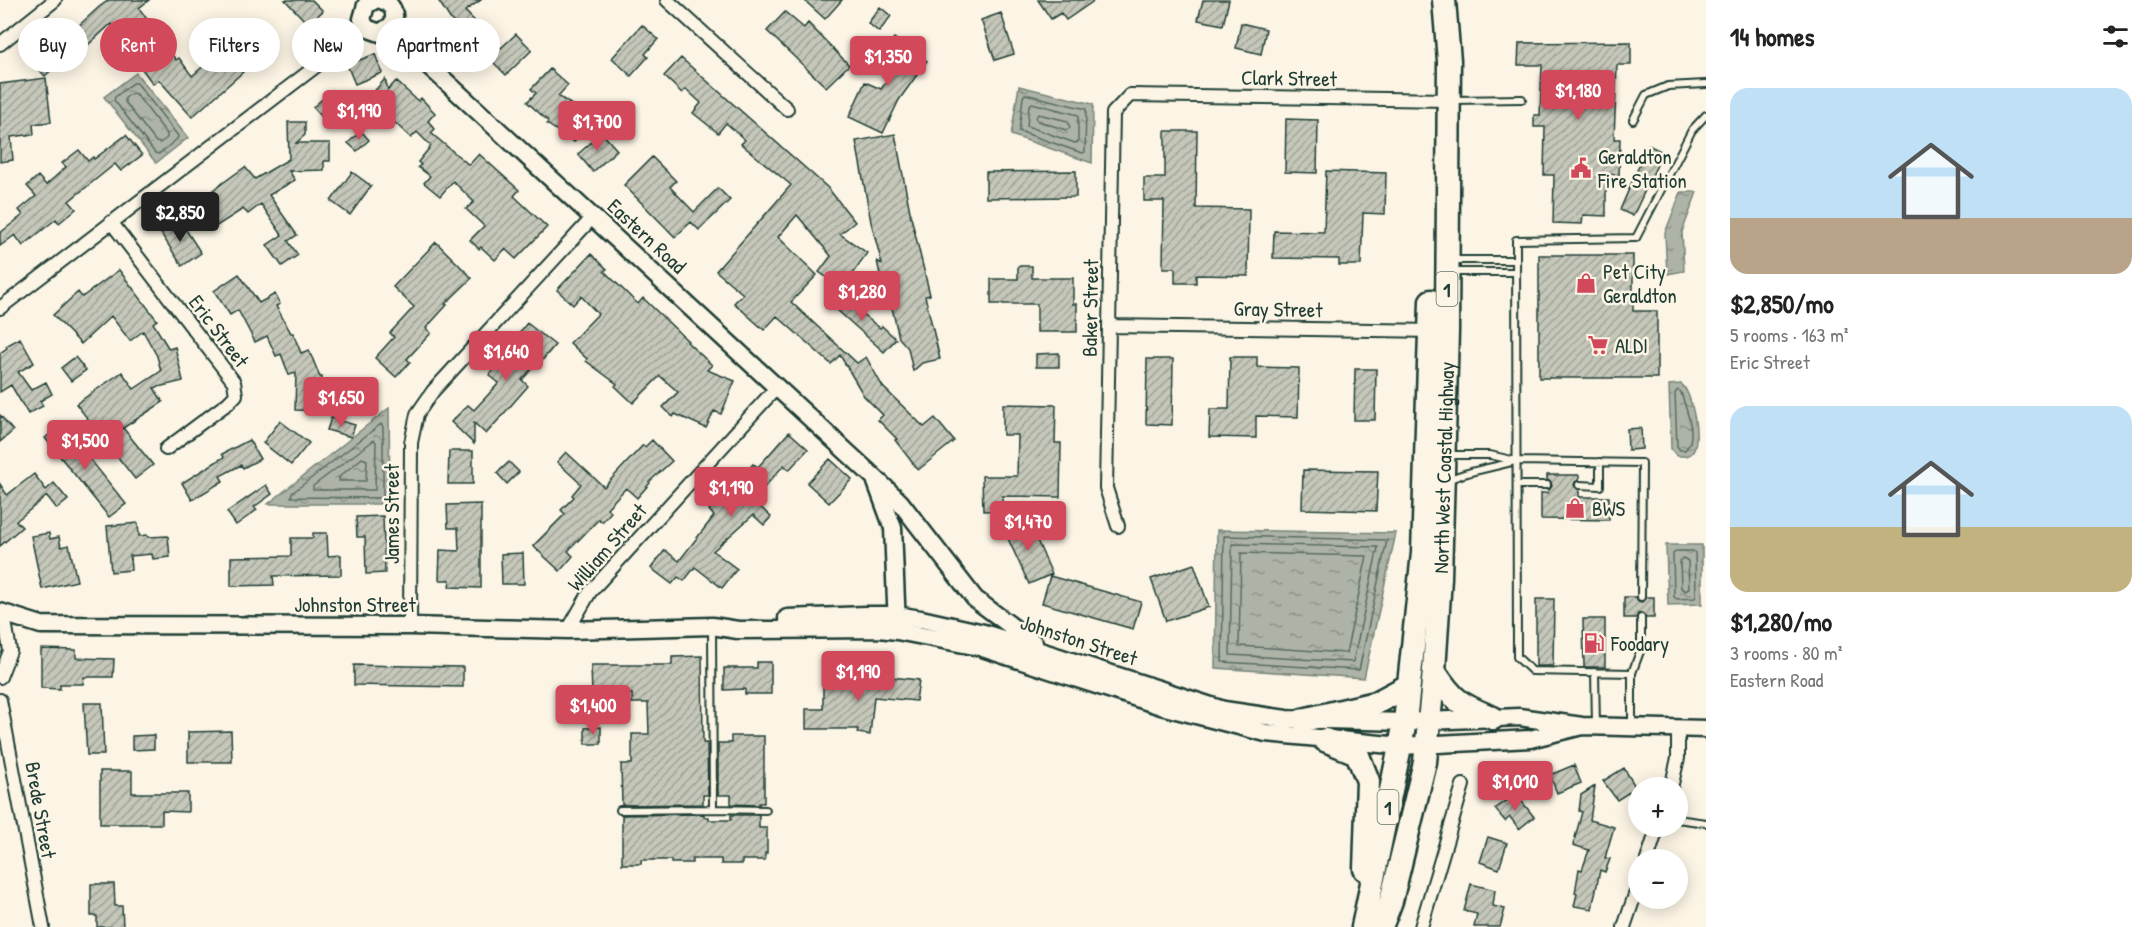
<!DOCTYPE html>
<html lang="en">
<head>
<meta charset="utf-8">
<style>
	body { margin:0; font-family:"Patrick Hand",sans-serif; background:#f2f2f2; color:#222; height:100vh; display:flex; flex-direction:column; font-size:22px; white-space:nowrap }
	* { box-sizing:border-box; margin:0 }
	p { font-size:20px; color:#767676 }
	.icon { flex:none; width:33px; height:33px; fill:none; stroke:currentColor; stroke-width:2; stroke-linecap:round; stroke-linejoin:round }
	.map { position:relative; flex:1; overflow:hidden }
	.sheet { display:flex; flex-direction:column; background:#fff; width:450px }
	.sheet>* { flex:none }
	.guide { position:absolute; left:18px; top:18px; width:570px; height:54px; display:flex; gap:12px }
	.fabs { position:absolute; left:1628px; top:777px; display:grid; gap:12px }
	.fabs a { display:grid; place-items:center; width:60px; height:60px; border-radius:50%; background:#fff; box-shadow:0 3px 15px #0003; font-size:30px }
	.price { position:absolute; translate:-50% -51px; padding:0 14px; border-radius:6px; background:#d1495b; color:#fff; font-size:20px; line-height:39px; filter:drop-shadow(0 2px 3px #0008) }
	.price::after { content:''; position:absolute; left:50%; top:36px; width:18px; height:14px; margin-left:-9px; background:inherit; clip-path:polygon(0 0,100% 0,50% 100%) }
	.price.active { background:#222; color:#fff }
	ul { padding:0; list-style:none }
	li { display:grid; align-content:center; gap:12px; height:318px; padding:0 24px }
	li span { display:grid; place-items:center; height:186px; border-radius:18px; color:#555 }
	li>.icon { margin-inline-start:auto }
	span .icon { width:108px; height:108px; fill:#fffc; stroke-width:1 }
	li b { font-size:26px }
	h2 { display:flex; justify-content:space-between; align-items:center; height:72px; padding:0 24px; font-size:26px }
	.pill { padding:0 21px; border-radius:27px; background:#fff; box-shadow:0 3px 15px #0003; font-size:21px; line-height:54px }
	.pill.active { background:#d1495b; color:#fff }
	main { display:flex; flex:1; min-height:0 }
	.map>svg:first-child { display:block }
</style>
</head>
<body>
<main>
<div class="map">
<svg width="1706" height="927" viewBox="0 0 1706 927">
	<defs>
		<pattern id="water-ripples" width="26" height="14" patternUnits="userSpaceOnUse" patternTransform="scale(1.5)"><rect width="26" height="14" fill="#aeb3a7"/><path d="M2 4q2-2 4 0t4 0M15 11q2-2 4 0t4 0" fill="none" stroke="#8d9389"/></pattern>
		<pattern id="building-hatch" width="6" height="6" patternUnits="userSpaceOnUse" patternTransform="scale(1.5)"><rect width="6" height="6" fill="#c5c7b9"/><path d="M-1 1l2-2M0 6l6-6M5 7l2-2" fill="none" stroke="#9fa397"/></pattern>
	</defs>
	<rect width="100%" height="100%" fill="#fcf5e5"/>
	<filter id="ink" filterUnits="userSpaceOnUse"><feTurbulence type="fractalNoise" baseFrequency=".0167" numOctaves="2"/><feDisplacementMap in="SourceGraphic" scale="12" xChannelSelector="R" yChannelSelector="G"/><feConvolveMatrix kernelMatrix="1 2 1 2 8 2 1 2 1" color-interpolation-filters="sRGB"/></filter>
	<g filter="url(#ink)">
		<path fill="url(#water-ripples)" stroke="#758479" stroke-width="1.5" d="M136,73L188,138L156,163L104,97Z
			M1019,86L1093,104L1092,163L1011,135Z
			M1681,192H1697L1682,232L1684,271L1667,274L1665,233Z
			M1681,384C1692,391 1703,444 1691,454C1686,457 1682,456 1677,456L1671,449L1669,385Z
			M389,408L390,504H268Z
			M1217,530L1396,533L1364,678L1215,668Z
			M1666,545H1702V604L1668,605Z"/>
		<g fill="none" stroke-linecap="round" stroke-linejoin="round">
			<path stroke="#586c62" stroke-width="1.5" d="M133,83H137L178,136L177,139L159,154L155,153L114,100L115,97Z
				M132,93L136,94L167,134V138L160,143L156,142L125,102V98Z
				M1025,94L1086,109L1085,152L1082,153L1019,131L1023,97Z
				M1032,103L1078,115V142L1075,143L1027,126L1029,106Z
				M1038,114L1068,121L1070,128L1066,130L1038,121L1036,118Z
				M1678,390L1681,392C1685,408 1699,437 1685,450H1680L1677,446L1675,393Z
				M381,424L383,427V498L291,497L292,493Z
				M374,440L376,442L375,490H313V486Z
				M362,458L367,460L366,481H339V477Z
				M1224,536L1387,540L1359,670L1222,662Z
				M1232,544L1378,547L1353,662L1230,655Z
				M1676,551H1693L1695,553L1696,595L1695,598L1677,599L1674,597L1673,554Z
				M1241,553L1367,556L1346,653L1239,646Z
				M1683,558L1688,561L1689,588L1686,591L1681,588L1680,561Z"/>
		</g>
		<path fill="url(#building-hatch)" stroke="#1f3d34" stroke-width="1.5" d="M109,0H149L139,8L176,60L179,58L192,76L225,47L252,29L267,50L240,69L243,72L192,117L159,80L153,84L137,62L133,64L126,54L137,47L123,27L116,32L111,24L79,53L74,49L45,76L32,62L59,37L62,41L99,7Z
			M285,0H312L323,11L308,24Z
			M438,0H481L465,11L501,48L516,34L532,50L506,75L451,20Z
			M804,0H842L825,19Z
			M1038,0H1095L1066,20L1061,13L1051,19Z
			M1203,0H1229L1223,25L1198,20Z
			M880,7L891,16L879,32L868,23Z
			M785,12L804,28L808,23L849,65L826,87L767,31Z
			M1001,13L1014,54L995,60L981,20Z
			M1241,23L1266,29L1261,54L1236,48Z
			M642,25L658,39L645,54L648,57L631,76L612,58Z
			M894,38L927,61L899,100L883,133L849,117L865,82L881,89L893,73L877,62Z
			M1631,42V65H1617L1614,139H1620L1619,175L1606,174V216L1583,215L1582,224L1553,223L1554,175H1544L1545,127H1534V115H1540L1542,65H1518L1519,43Z
			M375,54L382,73L355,84L347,65Z
			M681,58L828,188L855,222L840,234L867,253L842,288L819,272L831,256L797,215L778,237L817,275L791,302L857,363L866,357L883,387L924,427L935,418L954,441L918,470L895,440L897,439L878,420L883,415L864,396L840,355L831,364L777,316L764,330L734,303L743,294L716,271L791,185L741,144L745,140L726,123L718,133L693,113L701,103L686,89L682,93L664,76Z
			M550,69L568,85L558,96L590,117L574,142L547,124L548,121L527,102L536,93L531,89Z
			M46,78L51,122L33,124L34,134L11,137L13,160L0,162V84Z
			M385,79L388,90L396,81L418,101L421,98L435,113L428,121L435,129L431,133L469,165L479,154L519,190L514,196L547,227L516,259L505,249L495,260L481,247L479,249L470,240L484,226L466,209L474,202L453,181L440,196L424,183L430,176L418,167L421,165L418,162L431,146L417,132L411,138L391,119L387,123L364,103Z
			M333,90L343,101L323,118L313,107Z
			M1286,119L1318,120L1317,173L1285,172Z
			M288,122H305V135L296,143H330V161H324V170L289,171L295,180L269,195L297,235L288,241L298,255L282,266L267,245L282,235L261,204L248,214L243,209L212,229L195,203L245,167L255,179L289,159Z
			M361,131L369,140L357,151L348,143Z
			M1165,131H1197L1196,208L1249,209L1248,276L1196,275V283H1175V268H1163L1164,201H1144V178H1165Z
			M602,133L617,150L593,172L578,154Z
			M895,134L911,217L930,295L925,296L940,359L922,363L913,371L908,348L899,338L886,282L882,283L877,261L882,264L871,222L856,141Z
			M126,135L142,155L121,171L115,164L69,201L76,209L59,223L56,219L23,246L15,235L0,246V233L23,215L19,210L36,196L27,186L38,176L46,185L66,167L62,163L79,150L88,161L93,157L94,159Z
			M1648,145L1663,152L1633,216L1620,210Z
			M652,157L676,181L670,187L694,212L718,188L730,200L699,230L691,222L675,237L624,185Z
			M1076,171V197L986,198V172Z
			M1326,171L1386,173L1385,214L1363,213L1361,265H1339V259L1273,258L1274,231L1324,232Z
			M352,172L371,186L350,215L331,201Z
			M179,219L201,253L182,266L160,232Z
			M436,242L472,278L445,304L447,305L426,328L431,333L407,359L410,362L396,377L375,358L394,337L390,333L414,307L393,287Z
			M591,254L607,269L604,271L638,304L643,298L688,341L687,342L712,365L707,370L735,381L721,414L714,411L706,428L675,414L673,417L663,407L678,392L660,376L633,403L615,386L617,384L586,361L587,359L570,343L598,314L581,296L573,305L557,290Z
			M1539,255H1633V311H1657V378H1539Z
			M1018,266H1032V278H1073V304H1077V332H1037V304H991V279H1018Z
			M119,270L157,320L153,323L169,349L175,347L183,381L154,388L163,402L123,428L153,465L135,479L76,404L122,372L134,389L161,371L157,356L143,331L130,341L111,316L81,344L53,315L78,292L82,297Z
			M239,274L259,303L275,294L280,304L276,306L291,333H293L301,353L309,350L320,377H322L321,411L295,410L296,373L289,375L281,354L276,356L267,336L255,342L238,310L230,315L214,291Z
			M836,291L861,313L880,328L882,326L896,339L884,352L827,301Z
			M527,323L555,345L540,363L538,362L522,380L528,386L486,434L474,423V444L451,422L468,405L474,410L499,383L489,375L516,344L513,341Z
			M20,338L34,363L18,372L31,390L46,382L52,394L40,401L43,406L28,414L11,385L0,392V353L7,348L6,346Z
			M1059,353V367H1036V354Z
			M75,357L86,370L71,381L61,368Z
			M1230,357H1257V367L1299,368L1298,417L1256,416V438L1209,437L1210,409H1229Z
			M1147,359H1173L1172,425L1146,424Z
			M1355,369H1376L1375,420H1354Z
			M1003,404L1056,405L1055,443H1061L1060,497L1002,496L1003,510L983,511L982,476H1017L1018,435H1003Z
			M0,415L13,431L0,442Z
			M331,418L355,425L351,437L327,430Z
			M280,421L309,443L291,465L263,443Z
			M62,424L126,504L109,517L45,438Z
			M1641,428L1642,449L1628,450L1627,429Z
			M789,432L808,449L789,470L784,465L753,500L771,517L764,525L753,515L713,551L737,569L722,588L695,567L684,581L678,577L672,584L651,568L665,550L679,561L714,516L709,510L727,493L753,464L758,467Z
			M249,440L260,459L243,468L241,465L220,476L223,481L192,500L182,483L224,457L222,454Z
			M652,440L672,461L649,482L650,483L637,498L626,488L607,508L611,512L602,522L599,519L568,551L573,556L560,571L533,546L565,514L561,510L574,497L572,495L581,484L557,462L566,452L604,487L643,445L645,447Z
			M449,451H473V484H448Z
			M830,459L852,479L829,503L807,483Z
			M509,462L519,472L507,484L497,473Z
			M1303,470L1378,471L1376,511L1302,509Z
			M34,474L46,490L54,483L68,500L57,509L47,496L16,521L22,527L0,546V484L7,495Z
			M1547,475H1579V480L1575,482L1574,485L1579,490V497H1609V520L1541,519V493H1547L1552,486L1551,482L1547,480Z
			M266,485L272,494L254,507L257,510L236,525L227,512Z
			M481,504V588L449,587L450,580H439L440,550L459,551L458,528H448L447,505Z
			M383,516L385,573L366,574L365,537H357L356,517Z
			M1028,520L1052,574L1029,584L1004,530Z
			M138,523L139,536L147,535L148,537L168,536L170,557L153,559L152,554L130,556L131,570L111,572L107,526Z
			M49,533L50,539L59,537L61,547L69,545L77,581L42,589L31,536Z
			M313,533H327L328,556L341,555V575L273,576L274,585L231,586V557L291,556V538H313Z
			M523,553L524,584H502L501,554Z
			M1194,564L1209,607L1166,621L1151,579Z
			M1050,576L1141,602L1133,629L1042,603Z
			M1624,597H1636L1638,601L1642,602L1646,597H1654V618H1646L1642,613L1638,614L1636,618H1624Z
			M1536,599H1554L1553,666H1536Z
			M1583,619H1605V667H1584Z
			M41,649L76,650V658L114,659L113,677H84L83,684H60V689L41,688Z
			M702,656L703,743H707L708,795H703V804L622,805L621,764H632V734H649L648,703H632V694L592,695L591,665H672V657Z
			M757,662H771V694H745V689L724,690V668H757Z
			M354,665L463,667V687L354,685Z
			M861,674L919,680L916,701L874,697L870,735L857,733L858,729H806V709H823V682H861Z
			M84,703H102L104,755H87Z
			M601,727V744H585V728Z
			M231,731L232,762H188V732Z
			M154,735V749L132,750V736Z
			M731,736H764V803H759V805L731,804V795H718V743H731Z
			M1574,765L1581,783L1557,793L1550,775Z
			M1624,768L1636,788L1617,800L1603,781Z
			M100,771H132V793H188V812L162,811V824H100Z
			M1595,786L1590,820L1614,827L1605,858L1610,859L1605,872L1600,870L1592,909L1574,906L1577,894L1575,893L1579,869L1582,870L1589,850L1573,845L1582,812L1579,811L1581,795Z
			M1516,794L1534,817L1519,829L1510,817L1505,821L1495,809Z
			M704,814V817H709V820H731V815H759V828H767V853H765V860H742V864H721V859H692V863H671V860H641V864H622V815Z
			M1488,837L1507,843L1499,869L1480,862Z
			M91,884H114L115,906H122L123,927H97V916H91Z
			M1471,884L1495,890L1493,906L1505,909L1500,927H1474L1477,914L1464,911Z"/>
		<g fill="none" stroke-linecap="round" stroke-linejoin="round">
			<g stroke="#1f3d34" stroke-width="10">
				<path id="lane" d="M1452,100L1522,99
					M1633,120L1646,95L1668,86L1706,84
					M1453,260H1516
					M1450,272H1516
					M1447,455H1490L1516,461L1642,463L1641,597
					M1448,480C1469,470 1493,468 1515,461
					M1517,485H1547
					M1579,485L1600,486V462
					M712,626L713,809L766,810
					M1595,672L1596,725
					M1632,673L1532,671L1517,657L1516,240L1636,238L1692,130L1706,115
					M1632,727V673L1641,649V618
					M620,810L713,809
					M1677,819L1706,823"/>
			</g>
			<g stroke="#1f3d34" stroke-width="16">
				<path id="street" d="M667,0L787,109
					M0,44L55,0
					M111,222L234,382L236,395L228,403L166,449
					M0,308L366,28
					M1109,326L1435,331
					M1118,526L1106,488L1113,113L1130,95L1448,100
					M410,626L411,443L417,414L433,391L593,217
					M568,630L590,592L778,386
					M0,677L10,651L4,615
					M0,700L43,927
					M1671,788L1678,758V729
					M1647,860L1658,826
					M1421,927L1463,785
					M1624,927L1638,886"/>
			</g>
			<g stroke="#1f3d34" stroke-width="21">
				<path id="secondary" d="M375,0L366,5L362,19L366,28L380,33L392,25C397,14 393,4 381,0
					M389,29L875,478L900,502L975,599L1034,643
					M876,482L893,528L897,627
					M0,612L41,625L410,626L568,630L712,626L738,630L879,629L897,631L979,647L1161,706L1266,733L1401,746L1530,739L1582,726
					M787,618L866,615H896L921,619L984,633L1224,710L1286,719L1405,722L1519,717L1582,726L1706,729"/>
			</g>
			<g stroke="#1f3d34" stroke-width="27">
				<g id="highway">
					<path d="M1434,671C1453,701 1461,705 1493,718"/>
					<path d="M1303,720L1376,703L1408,686"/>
					<path d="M1325,740L1357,753L1368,781L1365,869"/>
					<path d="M1363,927L1405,722L1423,553L1431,301"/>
					<path id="s1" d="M1381,927L1391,901L1425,762L1434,671L1440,578L1447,331L1449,61L1444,0"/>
				</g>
			</g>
			<use href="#lane" stroke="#fcf5e5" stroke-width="6"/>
			<use href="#street" stroke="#fcf5e5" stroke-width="12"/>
			<use href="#secondary" stroke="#fcf5e5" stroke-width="16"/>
			<use href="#highway" stroke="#fcf5e5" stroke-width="22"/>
		</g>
	</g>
	<defs>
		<g id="civic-bare" transform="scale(1.62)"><path d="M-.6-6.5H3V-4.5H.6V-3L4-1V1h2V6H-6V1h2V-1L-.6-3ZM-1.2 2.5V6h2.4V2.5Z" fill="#d1495b" stroke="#fcf5e5" stroke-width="2.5" paint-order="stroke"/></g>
		<g id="shop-bare" transform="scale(1.62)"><path d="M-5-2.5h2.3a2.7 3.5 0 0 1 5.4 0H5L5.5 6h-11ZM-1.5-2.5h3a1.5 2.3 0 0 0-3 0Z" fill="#d1495b" stroke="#fcf5e5" stroke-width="2.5" paint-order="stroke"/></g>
		<g id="supermarket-bare" transform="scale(1.62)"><path d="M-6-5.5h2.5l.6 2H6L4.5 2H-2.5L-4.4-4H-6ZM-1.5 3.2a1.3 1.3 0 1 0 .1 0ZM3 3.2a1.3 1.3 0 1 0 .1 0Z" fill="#d1495b" stroke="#fcf5e5" stroke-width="2.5" paint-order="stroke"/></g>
		<g id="fuel-bare" transform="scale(1.62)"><path d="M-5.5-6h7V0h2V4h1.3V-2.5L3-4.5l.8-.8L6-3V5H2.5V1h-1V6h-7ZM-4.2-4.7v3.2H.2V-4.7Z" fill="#d1495b" stroke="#fcf5e5" stroke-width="2.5" paint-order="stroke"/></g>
	</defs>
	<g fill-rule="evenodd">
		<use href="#civic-bare" x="1581" y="168"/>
		<use href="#shop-bare" x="1586" y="283"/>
		<use href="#supermarket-bare" x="1598" y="345"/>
		<use href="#shop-bare" x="1575" y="508"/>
		<use href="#fuel-bare" x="1594" y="643"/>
	</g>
	<g text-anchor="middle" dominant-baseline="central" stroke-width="5" stroke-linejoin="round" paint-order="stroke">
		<g fill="#fcf5e5" stroke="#617469" stroke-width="1.5">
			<rect x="1436.5" y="272" width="21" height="34" rx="4.5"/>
			<rect x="1377.5" y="790" width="21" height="34" rx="4.5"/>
		</g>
		<g font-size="20" font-weight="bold" fill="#1f3d34">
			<text x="1447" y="289">1</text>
			<text x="1388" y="807">1</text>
		</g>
		<g font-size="21" fill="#1f3d34" stroke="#fcf5e5">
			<text transform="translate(1289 78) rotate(1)">Clark Street</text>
			<text transform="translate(647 236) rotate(43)">Eastern Road</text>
			<text transform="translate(1090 308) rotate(-89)">Baker Street</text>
			<text transform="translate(1278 309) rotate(1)">Gray Street</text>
			<text transform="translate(219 331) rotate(53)">Eric Street</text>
			<text stroke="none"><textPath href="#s1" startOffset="466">North West Coastal Highway</textPath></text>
			<text transform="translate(391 514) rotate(-90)">James Street</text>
			<text transform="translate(607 547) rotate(-49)">William Street</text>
			<text x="355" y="604">Johnston Street</text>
			<text transform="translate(1079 640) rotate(18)">Johnston Street</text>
			<text transform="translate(41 810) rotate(80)">Brede Street</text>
		</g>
		<g font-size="21" fill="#1f3d34" stroke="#fcf5e5" text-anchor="start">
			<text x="1598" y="156">Geraldton<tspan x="1598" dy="24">Fire Station</tspan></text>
			<text x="1603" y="271">Pet City<tspan x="1603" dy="24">Geraldton</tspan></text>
			<text x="1615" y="345">ALDI</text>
			<text x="1592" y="508">BWS</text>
			<text x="1611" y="643">Foodary</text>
		</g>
	</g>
</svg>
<div class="fabs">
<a>+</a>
<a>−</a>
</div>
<b class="price" style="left:888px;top:87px">$1,350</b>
<b class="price" style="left:1578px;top:121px">$1,180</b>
<b class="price" style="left:359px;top:141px">$1,190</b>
<b class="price" style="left:597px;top:152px">$1,700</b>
<b class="price active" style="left:180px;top:243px">$2,850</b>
<b class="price" style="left:862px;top:322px">$1,280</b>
<b class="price" style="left:506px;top:382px">$1,640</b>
<b class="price" style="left:341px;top:428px">$1,650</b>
<b class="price" style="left:85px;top:471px">$1,500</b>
<b class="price" style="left:731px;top:518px">$1,190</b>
<b class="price" style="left:1028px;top:552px">$1,470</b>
<b class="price" style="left:858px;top:702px">$1,190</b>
<b class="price" style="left:593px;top:736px">$1,400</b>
<b class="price" style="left:1515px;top:812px">$1,010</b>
<div class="guide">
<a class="pill">Buy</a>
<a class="pill active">Rent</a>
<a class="pill">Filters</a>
<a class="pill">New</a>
<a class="pill">Apartment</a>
</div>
</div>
<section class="sheet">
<h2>14 homes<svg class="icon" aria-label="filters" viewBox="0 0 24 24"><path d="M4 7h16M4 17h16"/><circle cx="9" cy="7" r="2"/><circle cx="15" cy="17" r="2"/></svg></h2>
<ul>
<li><span style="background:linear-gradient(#bfe0f5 70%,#b9a48a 0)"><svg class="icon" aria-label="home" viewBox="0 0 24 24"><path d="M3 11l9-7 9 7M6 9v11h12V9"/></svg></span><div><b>$2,850/mo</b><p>5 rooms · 163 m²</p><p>Eric Street</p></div></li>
<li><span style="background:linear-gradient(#bfe0f5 65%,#c2b280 0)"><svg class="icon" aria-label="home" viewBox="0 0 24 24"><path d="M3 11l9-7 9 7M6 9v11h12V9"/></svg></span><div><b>$1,280/mo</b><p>3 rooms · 80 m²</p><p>Eastern Road</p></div></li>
</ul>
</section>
</main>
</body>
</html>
